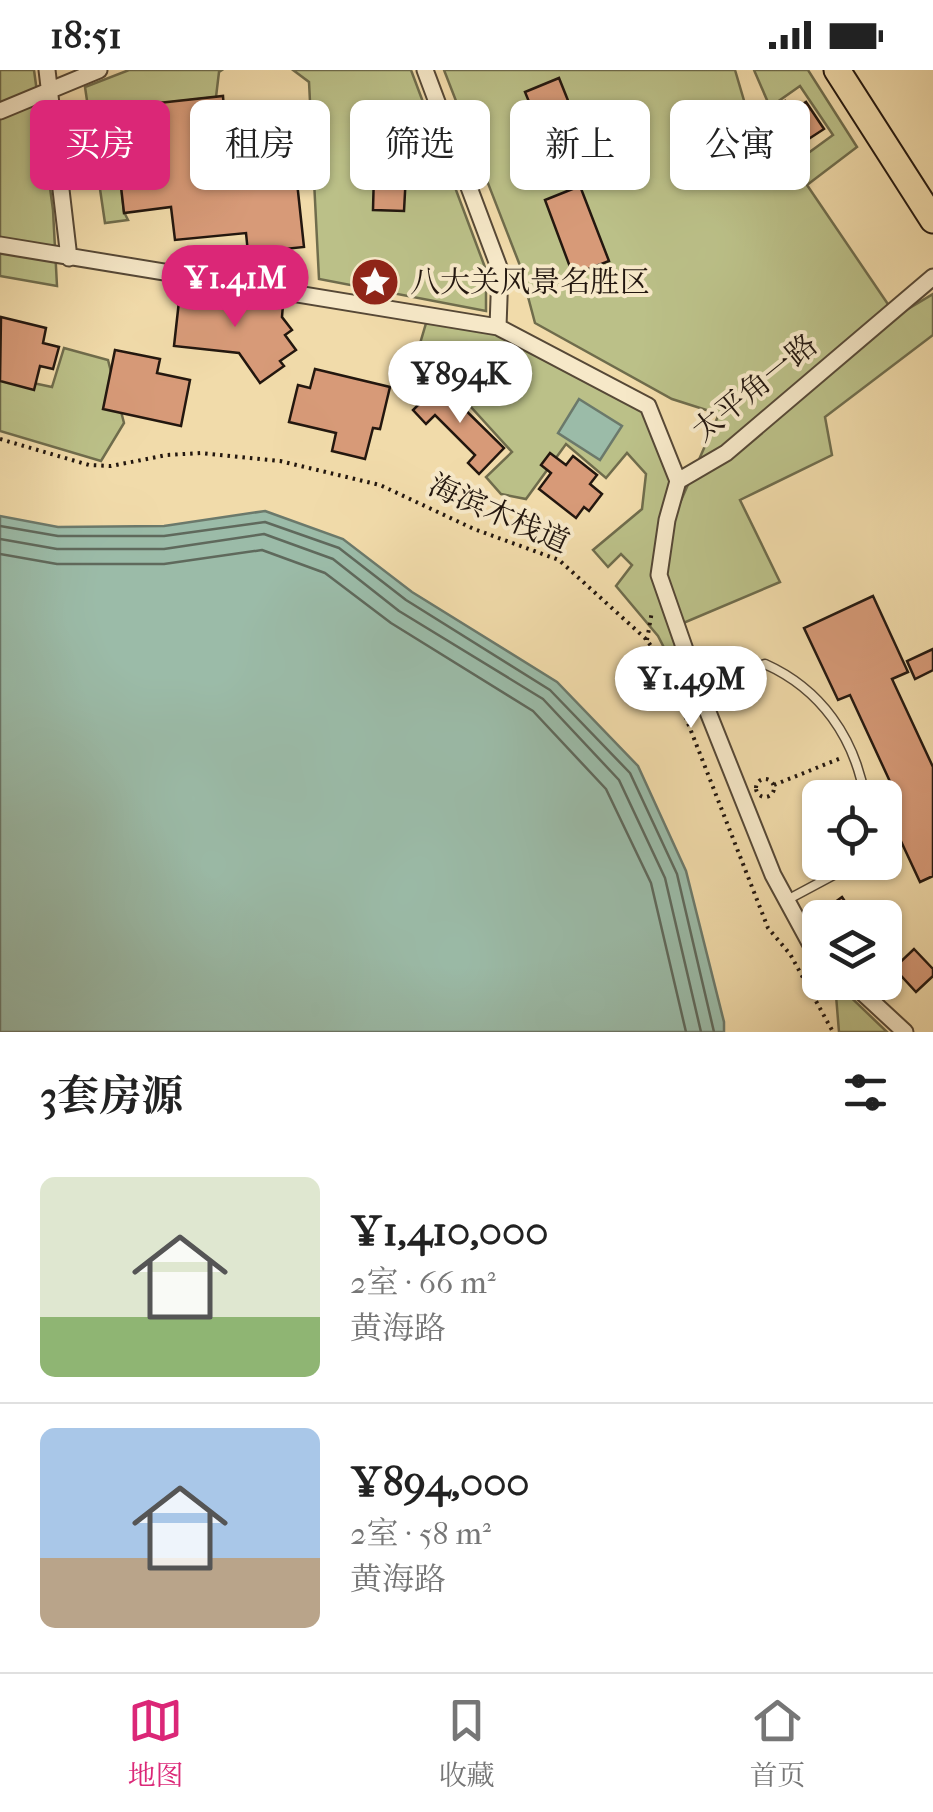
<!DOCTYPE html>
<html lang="zh">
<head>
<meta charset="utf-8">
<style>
	body { margin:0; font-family:"IM FELL French Canon","Noto Serif SC",serif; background:#f6f6f6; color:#222; height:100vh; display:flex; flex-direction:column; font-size:38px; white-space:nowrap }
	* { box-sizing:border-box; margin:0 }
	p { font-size:32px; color:#767676 }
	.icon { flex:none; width:55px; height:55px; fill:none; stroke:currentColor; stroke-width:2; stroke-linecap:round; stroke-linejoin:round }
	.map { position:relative; height:962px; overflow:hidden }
	.details { display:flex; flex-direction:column; background:#fff; flex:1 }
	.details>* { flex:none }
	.top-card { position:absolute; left:30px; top:30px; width:875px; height:90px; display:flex; gap:20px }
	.buttons { position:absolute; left:802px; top:710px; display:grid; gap:20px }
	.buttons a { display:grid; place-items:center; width:100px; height:100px; border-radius:15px; background:#fff; box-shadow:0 2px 8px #0004; font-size:50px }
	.price { position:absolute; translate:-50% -85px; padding:0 22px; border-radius:35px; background:#fff; color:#222; font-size:32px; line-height:65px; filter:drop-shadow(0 2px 5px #0008) }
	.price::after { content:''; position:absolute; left:50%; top:60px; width:30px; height:22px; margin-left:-15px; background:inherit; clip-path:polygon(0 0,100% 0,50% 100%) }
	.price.active { background:#db2777; color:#fff }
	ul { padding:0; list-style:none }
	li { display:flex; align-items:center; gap:30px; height:250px; padding:0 40px }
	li+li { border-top:2px solid #e0e0e0 }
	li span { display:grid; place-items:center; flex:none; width:280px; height:200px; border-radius:15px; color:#555 }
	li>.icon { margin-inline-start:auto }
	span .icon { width:120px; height:120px; fill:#fffc; stroke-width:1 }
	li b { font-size:42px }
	h2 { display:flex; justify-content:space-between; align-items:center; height:120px; padding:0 40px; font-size:42px }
	.pill { padding:0 35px; border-radius:15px; background:#fff; box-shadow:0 2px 8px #0004; font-size:35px; line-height:90px }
	.pill.active { background:#db2777; color:#fff }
	.status { display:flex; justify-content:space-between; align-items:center; height:70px; padding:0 50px; background:#fff; direction:ltr }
	.status svg { height:28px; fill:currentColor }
	.tab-bar { display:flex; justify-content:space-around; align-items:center; height:140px; border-top:2px solid #e0e0e0; background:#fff; font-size:28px; color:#767676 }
	.tab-bar a { display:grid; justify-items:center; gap:5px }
	.tab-bar .active { color:#db2777 }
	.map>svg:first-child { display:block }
</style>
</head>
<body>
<div class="status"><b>18:51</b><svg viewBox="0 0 49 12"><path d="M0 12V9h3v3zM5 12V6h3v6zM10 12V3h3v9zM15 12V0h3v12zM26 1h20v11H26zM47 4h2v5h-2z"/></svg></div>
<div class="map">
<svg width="933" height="962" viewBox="0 0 933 962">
	<rect width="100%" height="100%" fill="#f1dbaa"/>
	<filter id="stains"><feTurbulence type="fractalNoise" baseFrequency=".002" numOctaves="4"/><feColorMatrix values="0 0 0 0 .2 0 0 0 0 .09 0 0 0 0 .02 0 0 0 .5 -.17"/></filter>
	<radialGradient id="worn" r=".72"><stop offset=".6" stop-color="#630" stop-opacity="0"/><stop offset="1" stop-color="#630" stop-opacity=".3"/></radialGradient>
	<path fill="#bbc088" stroke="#6f6c4c" stroke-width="2.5" d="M0,0H34L53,140L57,216L0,206Z
		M129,0H222L219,2L216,27L113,39L124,142L128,150L105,153L85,17Z
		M293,0H411L486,200V241L319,209L309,12Z
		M444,0H735L748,44L778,105L833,65L800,16L770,37L754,0H808L857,77L807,115L896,246L933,224V265L825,347L832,385L740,430L780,512L681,554L666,502L672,451L719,344L672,329L535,253L519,193Z
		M427,250L496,261L644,339L673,412L655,500L686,599L677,603L658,566L616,516L632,495L621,484L608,497L593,480L642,439L646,404L627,383L606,408L566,374L526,429L501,424L486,407L512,382L460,325L411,304Z
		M64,278L108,290L124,353L101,391L0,361V306L52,317Z
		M835,913H836L887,962H839Z"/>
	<path fill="#9bbba8" stroke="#6b796b" stroke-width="2.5" d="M579,329L622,356L600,390L558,363Z
		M265,441L343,469L412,522L557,612L638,696L686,801L724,952V962H0V446L58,457L164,456Z"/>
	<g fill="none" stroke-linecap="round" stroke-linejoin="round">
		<path stroke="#5f695c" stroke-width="2.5" d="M0,456L58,466H164L265,452L339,478L406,530L550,620L630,703L677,804L714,962
			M0,469L57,479H164L264,464L333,489L399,541L543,629L619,710L665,808L701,962
			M0,484L57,494H164L262,480L325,503L391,553L533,641L606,719L651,813L686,962"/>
	</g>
	<path fill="#d79a78" stroke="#23170f" stroke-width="2.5" d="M559,8L583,68L562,76L549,44L536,49L525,22Z
		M223,26L224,40L273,35L290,47L304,177L248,183L246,163L175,170L171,137L124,143L112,38Z
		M785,31L791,41L806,32L824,59L787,83L763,46Z
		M374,102L406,104L404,141L373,140Z
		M580,116L609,191L573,205L545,130Z
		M180,222L283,234L282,247L292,260L285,265L296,280L280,291L284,296L260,313L239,283L174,276Z
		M1,247L46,258L43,273L59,277L53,299L40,296L34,320L0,311Z
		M115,280L160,289L157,303L190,310L181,356L103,339Z
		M315,299L390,317L380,359L373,358L365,389L332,381L336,363L289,352L298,315L310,318Z
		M439,314L504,378L479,404L468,393L475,385L435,345L426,354L413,340Z
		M550,383L566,395L573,386L597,405L590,414L602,424L589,441L584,437L576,448L539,419L551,403L541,395Z
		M873,526L908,602L892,609L933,697V806L920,812L885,737L899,731L850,625L838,630L804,558Z
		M933,579V600L915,609L907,591Z
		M842,827L856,848H820V851L816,846Z
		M914,879L933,899V906L916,922L894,898Z"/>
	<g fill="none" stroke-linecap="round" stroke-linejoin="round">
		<g stroke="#564836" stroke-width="11">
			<path id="lane" d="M698,617L765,594C821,619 855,668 865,728
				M787,830L858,792"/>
		</g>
		<g stroke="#564836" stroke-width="19">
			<path id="street" d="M47,0L69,188
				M425,0L500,200L498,257
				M0,41L99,0
				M0,175L498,257L648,336L678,411
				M820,884L811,875L773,805L698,617L659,505L667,450L678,411L726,383L933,207
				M851,912L905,962"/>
		</g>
		<g stroke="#23170f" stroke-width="29">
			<path id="primary" d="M837,0L933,150"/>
		</g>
		<path stroke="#23170f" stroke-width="4" stroke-dasharray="2.5 5" stroke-linecap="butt" d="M0,369L89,395L111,396L167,385L201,383L280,391L380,415L474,459L559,490L647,570L668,602L768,858L790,884L833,962
			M647,570L652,541
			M756 718a9 9 0 1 1 18 0a9 9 0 1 1-18 0Z
			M774,715L841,688"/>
		<use href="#lane" stroke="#f6e8c8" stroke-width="8"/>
		<use href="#street" stroke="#f6e8c8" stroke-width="15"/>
		<use href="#primary" stroke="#f1dbaa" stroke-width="25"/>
	</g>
	<defs>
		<g id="sight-disc" transform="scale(2.5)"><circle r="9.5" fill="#8f2418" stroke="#f6e8c8"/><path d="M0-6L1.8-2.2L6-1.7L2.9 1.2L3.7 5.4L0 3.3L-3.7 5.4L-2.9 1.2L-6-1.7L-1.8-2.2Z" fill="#fff"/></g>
	</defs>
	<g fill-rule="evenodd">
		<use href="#sight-disc" x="375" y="212"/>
	</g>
	<g text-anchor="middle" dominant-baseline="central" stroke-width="8" stroke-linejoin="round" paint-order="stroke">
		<g font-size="30" fill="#23170f" stroke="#f6e8c8" text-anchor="start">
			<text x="410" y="212">八大关风景名胜区</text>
		</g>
		<g font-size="30" fill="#23170f" stroke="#f6e8c8">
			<text transform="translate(755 318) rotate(-39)">太平角一路</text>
			<text transform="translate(499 444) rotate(24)">海滨木栈道</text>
		</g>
	</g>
	<rect width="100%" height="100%" filter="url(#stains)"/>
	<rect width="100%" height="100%" fill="url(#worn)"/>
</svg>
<div class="buttons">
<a><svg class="icon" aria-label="locate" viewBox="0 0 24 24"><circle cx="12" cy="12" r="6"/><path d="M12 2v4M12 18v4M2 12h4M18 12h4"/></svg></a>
<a><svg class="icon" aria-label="layers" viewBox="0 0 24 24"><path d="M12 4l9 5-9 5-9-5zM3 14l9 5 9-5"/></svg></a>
</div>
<b class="price active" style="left:235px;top:260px">¥1.41M</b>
<b class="price" style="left:460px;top:356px">¥894K</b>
<b class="price" style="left:691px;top:661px">¥1.49M</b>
<div class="top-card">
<a class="pill active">买房</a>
<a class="pill">租房</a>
<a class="pill">筛选</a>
<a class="pill">新上</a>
<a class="pill">公寓</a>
</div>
</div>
<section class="details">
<h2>3套房源<svg class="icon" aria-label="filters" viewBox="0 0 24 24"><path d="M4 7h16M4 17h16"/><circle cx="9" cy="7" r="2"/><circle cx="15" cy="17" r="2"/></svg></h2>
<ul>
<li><span style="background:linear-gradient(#dfe7d0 70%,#8fb573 0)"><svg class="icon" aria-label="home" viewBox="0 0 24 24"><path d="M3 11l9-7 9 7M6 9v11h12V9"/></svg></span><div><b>¥1,410,000</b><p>2室 · 66 m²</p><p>黄海路</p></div></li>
<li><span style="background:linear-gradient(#a9c7e8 65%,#b9a48a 0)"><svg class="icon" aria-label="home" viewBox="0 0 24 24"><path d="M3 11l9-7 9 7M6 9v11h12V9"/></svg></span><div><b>¥894,000</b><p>2室 · 58 m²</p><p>黄海路</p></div></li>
</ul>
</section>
<nav class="tab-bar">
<a class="active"><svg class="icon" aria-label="map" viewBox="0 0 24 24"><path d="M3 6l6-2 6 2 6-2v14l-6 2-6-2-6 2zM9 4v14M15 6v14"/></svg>地图</a>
<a><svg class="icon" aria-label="saved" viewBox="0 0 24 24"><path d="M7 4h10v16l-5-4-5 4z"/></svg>收藏</a>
<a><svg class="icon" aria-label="home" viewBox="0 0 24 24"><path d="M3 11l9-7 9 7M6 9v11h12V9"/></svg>首页</a>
</nav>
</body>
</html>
